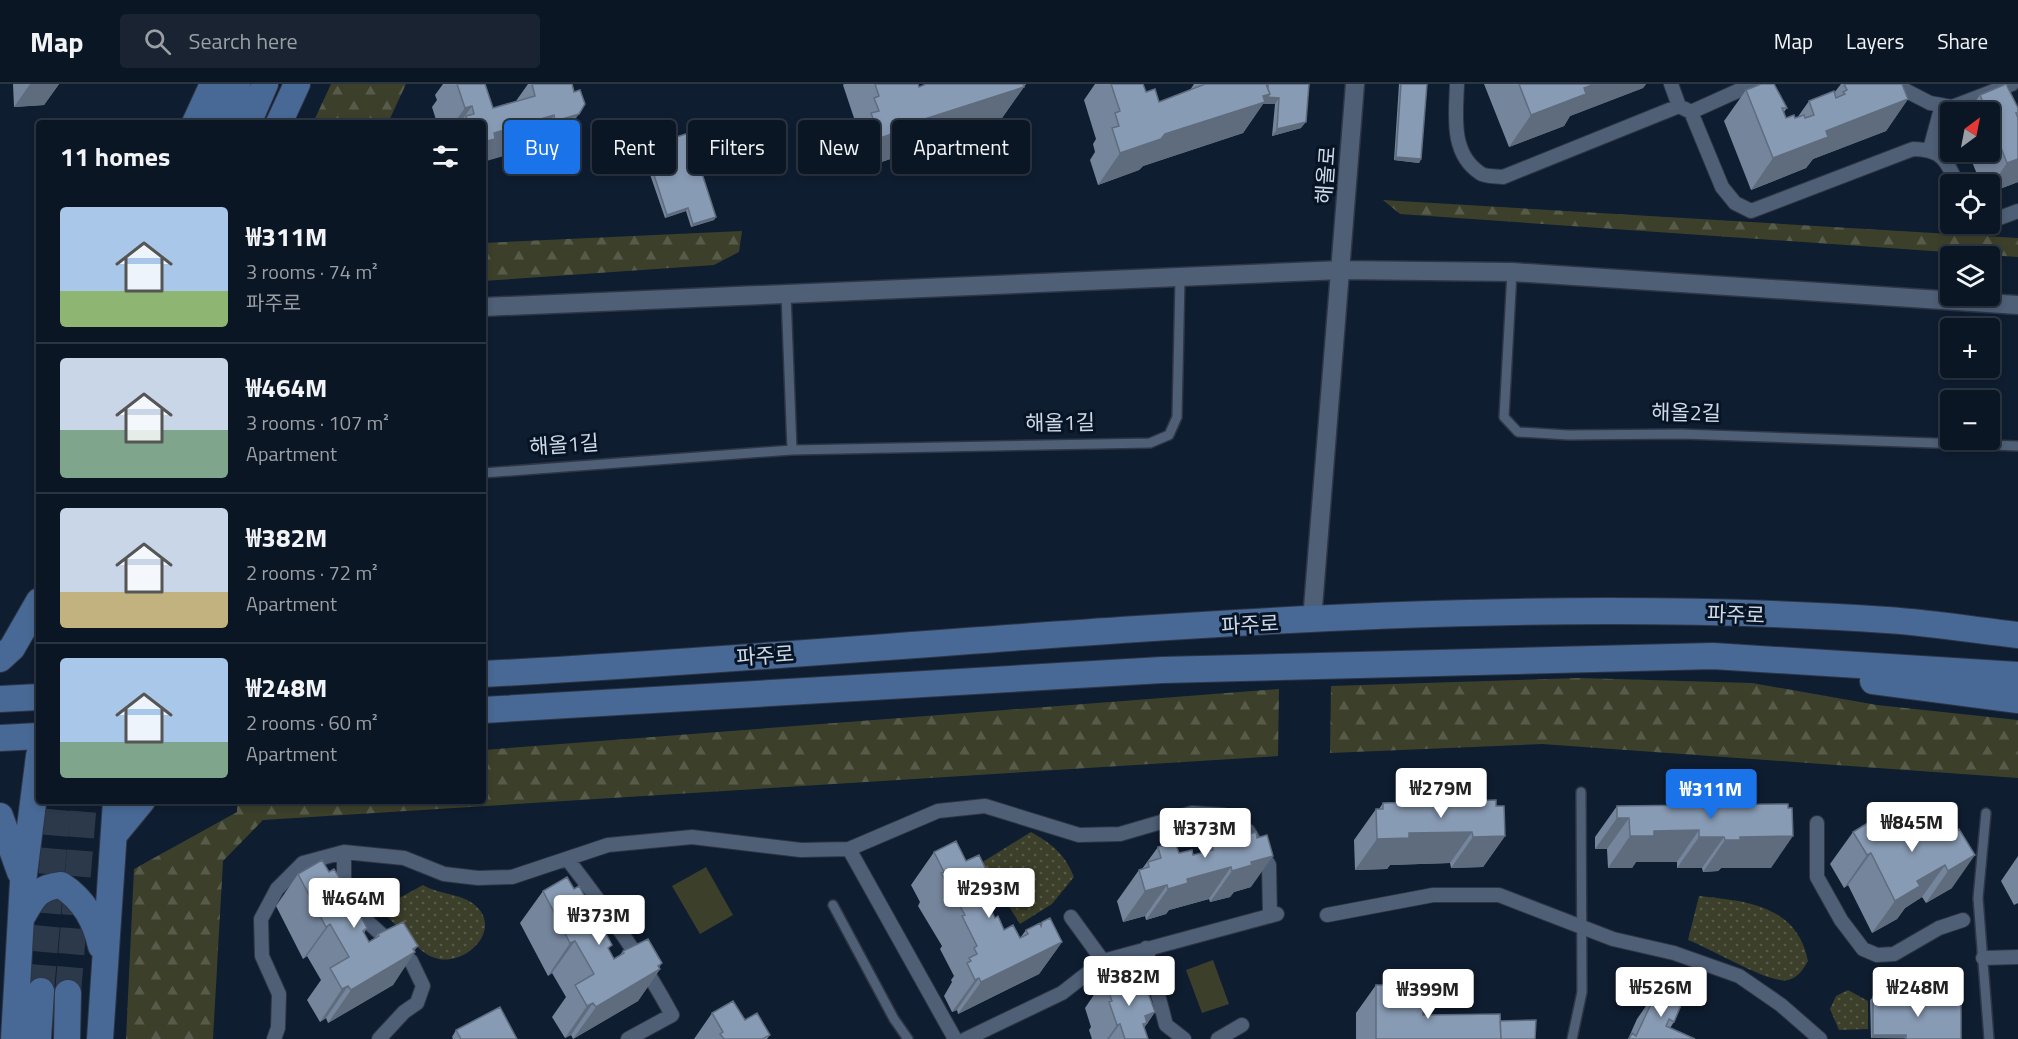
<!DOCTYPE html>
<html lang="en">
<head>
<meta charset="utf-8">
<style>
	body { margin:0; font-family:"Titillium Web","Noto Sans KR",sans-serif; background:#192331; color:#f1f3f6; height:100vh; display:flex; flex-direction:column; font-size:22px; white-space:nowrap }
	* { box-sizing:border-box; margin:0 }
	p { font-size:20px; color:#9a9fa6 }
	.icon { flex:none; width:33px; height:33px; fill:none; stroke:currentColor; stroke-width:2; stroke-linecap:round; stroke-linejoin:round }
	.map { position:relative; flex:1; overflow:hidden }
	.details { position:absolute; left:36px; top:36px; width:450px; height:684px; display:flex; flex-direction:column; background:#0b1624; border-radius:6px; box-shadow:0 3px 9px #0003,0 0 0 2px #2b3541 }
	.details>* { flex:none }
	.guide { position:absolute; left:504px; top:36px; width:570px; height:54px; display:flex; gap:12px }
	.needle { width:39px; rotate:32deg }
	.tools { position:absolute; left:1940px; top:18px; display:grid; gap:12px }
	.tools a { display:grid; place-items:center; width:60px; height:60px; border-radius:6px; background:#0b1624; box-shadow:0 3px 9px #0003,0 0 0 2px #2b3541; font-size:30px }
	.price { position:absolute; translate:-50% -51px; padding:0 14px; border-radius:6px; background:#fff; color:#222; font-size:20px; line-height:39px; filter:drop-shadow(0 2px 3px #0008) }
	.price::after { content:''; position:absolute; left:50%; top:36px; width:18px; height:14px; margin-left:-9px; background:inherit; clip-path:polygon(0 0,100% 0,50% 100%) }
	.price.on { background:#1a73e8; color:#fff }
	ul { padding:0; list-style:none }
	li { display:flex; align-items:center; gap:18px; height:150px; padding:0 24px }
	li+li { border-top:2px solid #2b3541 }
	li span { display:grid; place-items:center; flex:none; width:168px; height:120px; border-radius:6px; color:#555 }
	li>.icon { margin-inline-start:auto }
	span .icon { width:72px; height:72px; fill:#fffc; stroke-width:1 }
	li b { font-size:26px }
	h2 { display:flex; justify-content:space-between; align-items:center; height:72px; padding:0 24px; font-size:26px }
	.chip { padding:0 21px; border-radius:6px; background:#0b1624; box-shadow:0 3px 9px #0003,0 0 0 2px #2b3541; font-size:21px; line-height:54px }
	.chip.on { background:#1a73e8; color:#fff }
	header { display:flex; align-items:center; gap:36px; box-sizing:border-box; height:84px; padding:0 30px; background:#0b1624; border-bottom:2px solid #2b3541 }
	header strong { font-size:28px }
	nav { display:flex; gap:33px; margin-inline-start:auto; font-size:21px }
	.search { width:420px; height:54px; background:#192331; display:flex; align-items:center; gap:15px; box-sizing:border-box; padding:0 21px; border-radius:6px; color:#9a9fa6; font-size:22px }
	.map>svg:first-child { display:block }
</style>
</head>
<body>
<header>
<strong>Map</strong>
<div class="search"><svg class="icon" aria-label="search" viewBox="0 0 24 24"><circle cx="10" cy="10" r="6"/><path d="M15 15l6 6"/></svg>Search here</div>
<nav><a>Map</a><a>Layers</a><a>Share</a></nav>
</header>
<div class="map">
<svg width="2018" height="955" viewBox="0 0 2018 955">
	<defs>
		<pattern id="grass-dots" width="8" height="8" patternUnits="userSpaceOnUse" patternTransform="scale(1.5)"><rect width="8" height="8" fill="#3c402a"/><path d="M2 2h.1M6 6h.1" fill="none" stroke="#575b49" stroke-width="1.8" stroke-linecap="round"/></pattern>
		<pattern id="forest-firs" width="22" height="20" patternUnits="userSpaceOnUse" patternTransform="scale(1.5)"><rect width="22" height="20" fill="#3c402a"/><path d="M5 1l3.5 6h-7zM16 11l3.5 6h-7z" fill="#575b49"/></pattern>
	</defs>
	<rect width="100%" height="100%" fill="#0f1d30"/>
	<path fill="url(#grass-dots)" d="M1031,748C1052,760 1065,770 1074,793L1052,820L1020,840L981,779Z
		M423,801C439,811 465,809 478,824C500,848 466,880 439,875C424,872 416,861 406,851C397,841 388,836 381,824Z
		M1699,812C1746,817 1797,821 1808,877C1803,885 1799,893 1788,896C1771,901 1710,864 1688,856Z
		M1848,906L1868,917V945L1839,946L1830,925L1836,912Z"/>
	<path fill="url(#forest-firs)" d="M331,0H406L388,39H313Z
		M1383,116L2018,154V173L1400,130Z
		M742,147L739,168L714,181L483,197V159Z
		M1580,594L1752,599L1877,621L2018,636V694L1542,660L1330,669L1331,602Z
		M1279,605L1278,672L263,736L223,777L213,955H126L134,785L237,728V717H483V666Z"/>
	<path fill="#3c402a" d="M706,783L733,831L700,850L672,802Z
		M1213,876L1229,920L1202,929L1186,886Z"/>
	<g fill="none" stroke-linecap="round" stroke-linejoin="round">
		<path stroke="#2c394b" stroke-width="26" stroke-dasharray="26 13" stroke-linecap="butt" d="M41,907L58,717
			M68,909L84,717"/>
		<g stroke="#2e3545" stroke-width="12">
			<path id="service" d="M1512,188L1504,333L1518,348L1568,351L1682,350L2018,362
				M786,210L792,366
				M483,389L792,366L1150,359L1169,351L1177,333L1180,194
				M1986,729L1978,814L1989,955
				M833,821L894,935L908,955
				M1572,955L1582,908L1581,708"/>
		</g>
		<g stroke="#2e3545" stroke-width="16">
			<path id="pedestrian" d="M1457,0C1456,31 1450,69 1480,89C1485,93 1496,92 1503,93L1679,22
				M1671,0L1679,22L1691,28L1722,103L1735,119L1751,127L1913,65C1941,65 1947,76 1957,100
				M1893,0L1930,19L1952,23L2012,0
				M1691,28L1753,0
				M1930,65L1942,21
				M1989,134L1994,136L2018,127
				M1817,739V793L1841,836L1863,865L1877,871L1894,870L1939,844L1963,836
				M849,765L955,955
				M344,768V798L360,831L411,877L423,902L417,919L404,928L379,955
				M568,776C607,826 642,875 672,931L628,955
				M1327,831L1433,811H1499L1613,855L1674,869L1739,892L1781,921L1820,955
				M1071,833L1103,877
				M1146,864L1166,941L1184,955
				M1983,874L2018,873
				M274,955L278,944L279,910L262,872L261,835L277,805L303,779L344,768L404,774L444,790L478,794L512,793L608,761L692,753L801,766L849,765L938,727L985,722L1079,751L1120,750L1192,729L1223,731L1248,747L1269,781L1270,832
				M966,955L1062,909L1103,877L1277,830
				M1218,955L1242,941"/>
		</g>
		<g stroke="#2e3545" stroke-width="21">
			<path id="minor" d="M483,223L1341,186L1512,188L2018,221
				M1312,536L1355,0"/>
		</g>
		<g stroke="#2e3545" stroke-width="28">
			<path id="secondary" d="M195,39L213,0
				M220,39L237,0
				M248,39L265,0
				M279,39L297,0
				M0,575L12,564L39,517
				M483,590C951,566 1419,504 1887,536C1931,539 1975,546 2018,551
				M1873,597L2018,616
				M0,615L39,613
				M483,626L1162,586L1713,572L2018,591
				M0,654L39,652
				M0,732L20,788
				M114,751L142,717
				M22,833C33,814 38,803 61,801C84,816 95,836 101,862
				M14,955L23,798L39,672
				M38,955L41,907
				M67,955L68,909
				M100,955L116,717"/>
		</g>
		<use href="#service" stroke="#4e5f76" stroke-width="9"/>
		<use href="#pedestrian" stroke="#4e5f76" stroke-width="14"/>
		<use href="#minor" stroke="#4e5f76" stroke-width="18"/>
		<use href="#secondary" stroke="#486995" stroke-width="26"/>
	</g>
	<path fill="#75859b" d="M13,0H59L44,21L14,23Z
		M443,0H485L493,24L516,17L528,0H572L556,62L532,69L531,64L483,39H437L432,23L437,16L435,11Z
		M844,0H918L919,3L926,0H1026L1002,34L903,67L899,72L858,86L849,61L855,52L852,45L856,40L843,1Z
		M1095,0H1143L1146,8L1159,18L1190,6L1194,0H1309L1301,44L1272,52L1275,20H1263L1243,49L1143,82L1139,86L1098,101L1090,76L1095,68L1093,60L1096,55L1084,16Z
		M1399,0H1427L1421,75L1419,79L1394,76Z
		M1484,0H1646L1643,4L1570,32L1564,42L1509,63Z
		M1841,0H1902L1908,15L1886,47L1813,75L1806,84L1751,106L1724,37L1746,6L1787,24L1784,28L1786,34H1797L1809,17L1834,9Z
		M1980,11L2018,24V98L1989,109V100H1981L1968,68H1989V28H1968Z
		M645,63L716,133L714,136L691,143L686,127L665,134L642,67Z
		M1383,719L1496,722L1505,752L1483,783L1451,784L1450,779L1390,781L1387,785L1355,786L1354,756L1376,725H1379Z
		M1617,722L1788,724L1771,784H1721L1718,787L1703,788L1702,784H1677V778H1636L1632,784H1608L1607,765H1595V753Z
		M1883,739L1899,754L1942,749L1952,804L1926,819L1922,813L1905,824L1897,835L1872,849L1848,801L1844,804L1830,780L1853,748Z
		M1222,745L1251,803L1234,808L1230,813L1210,818L1209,815L1169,826L1166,830L1146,836L1145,832L1123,838L1117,817L1139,786L1142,785L1158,763L1179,769L1193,771L1206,767Z
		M934,768L966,777L990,794L980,808L986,821L1004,846L1020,854L1026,846L1040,841L1042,838L1062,858L1039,890L958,930L957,926L952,928L944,912L952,898L951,896L954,892L940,865L942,862L918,822L920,818L911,801Z
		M2018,772V819L2014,821L2001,797Z
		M329,788L343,800L365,826L360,832L367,844L364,849L369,858L374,855L378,850L414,867L393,901L328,939L326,934L320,938L307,916L321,896L307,872L303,875L276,822L298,790Z
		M574,805L587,817L610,843L605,849L609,866L614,875L619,872L623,867L659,883L660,885L638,917L573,955L571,951L565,954L552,933L566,913L552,889L548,892L520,839L543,807Z
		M1104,896L1130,904L1155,928L1144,944L1148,955H1092L1089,946L1091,943L1085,924Z
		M1376,901L1395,906L1400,914L1423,931L1500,937L1535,955H1356V929Z
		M1659,903L1677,919L1674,938L1670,944L1695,955H1628L1637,935Z
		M1873,913L1961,955L1871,954L1870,916Z
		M712,929L745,936L770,951L767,955H694Z
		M456,946L517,955H453L452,953Z"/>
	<path fill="#5f6c7e" d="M30,0H59L44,21L14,23Z
		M1021,0H1026L1002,34L903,67L899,72L858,86L880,54L925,35Z
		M1595,0H1646L1643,4L1570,32L1564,42L1509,63L1531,31L1584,4Z
		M1270,10L1279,14L1275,20H1263L1243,49L1143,82L1139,86L1098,101L1120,69L1165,50Z
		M1908,15L1886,47L1813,75L1806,84L1751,106L1773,74L1826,47Z
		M472,22L460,39H454L465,24Z
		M579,30L556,62L532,69L555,37Z
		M554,31L531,64L483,78V58L494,49Z
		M1306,38L1301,44L1272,52L1277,45Z
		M1396,73L1421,75L1419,79L1394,76Z
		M2018,75V98L1989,109V105L2007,79Z
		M688,124L686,127L665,134L667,131Z
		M716,133L714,136L691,143L693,140Z
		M1617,734H1629L1607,765H1595Z
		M1699,746L1677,778H1636L1632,784H1608L1630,752L1654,747Z
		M1472,748L1450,779L1390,781L1387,785L1355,786L1377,755L1409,749Z
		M1505,752L1483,783L1451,784L1473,753Z
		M1793,752L1771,784H1721L1718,787L1703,788L1725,756L1740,753Z
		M1699,753H1724L1702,784H1677Z
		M1871,769L1848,801L1844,804L1867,771Z
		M1975,771L1952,804L1926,819L1948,787Z
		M1273,772L1251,803L1234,808L1230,813L1210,818L1232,787L1251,778Z
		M1945,781L1922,813L1905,824L1897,835L1872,849L1895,817L1917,797Z
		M1231,783L1209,815L1169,826L1166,830L1146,836L1168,805L1187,795Z
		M990,794L967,826L976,801Z
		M1167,801L1145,832L1123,838L1145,807Z
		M330,840L307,872L303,875L326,843Z
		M575,857L552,889L548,892L570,859Z
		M1062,858L1039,890L958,930L981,898Z
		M418,862L412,870L415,868L393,901L328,939L351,906Z
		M662,879L657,887L660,885L638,917L573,955L596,923Z
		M979,894L957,926L952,928L975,896Z
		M348,902L326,934L320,938L342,905Z
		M593,919L571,951L565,954L587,922Z
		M1155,928L1136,955L1145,932Z
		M1120,940L1109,955H1107L1117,941Z
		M1873,951H1906L1904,954H1871Z"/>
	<path fill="#889bb4" stroke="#5f6c7e" stroke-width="1.5" d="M457,0H485L493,24L535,12L532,0H572L574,8L580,6L585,20L579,30L555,37L554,31L494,49L495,55L483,58V39H468L466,32L474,30L472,22L465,24Z
		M875,0H918L919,3L926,0H1023L1024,3L925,35L921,40L880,54L871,29L879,27L874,14L879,12Z
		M1111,0H1143L1146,8L1155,5L1159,18L1205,0H1266L1270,10L1263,12L1265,18L1165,50L1161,55L1120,69L1112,44L1119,42L1115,29L1120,27Z
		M1268,0H1309L1306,38L1277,45L1279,14L1267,13L1270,10L1268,5Z
		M1401,0H1427L1421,75L1396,73Z
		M1519,0H1595L1584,4L1586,10L1531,31Z
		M1761,0H1774L1787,24H1782L1786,34L1794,31L1795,34L1804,31L1805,34L1814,31L1809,17L1834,7L1836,14L1845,10L1843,8L1847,6L1844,0H1902L1908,15L1826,47L1828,53L1773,74L1746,6Z
		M2006,0L2018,24V29H2016L2018,34V75L2007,79L1989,33V28H1987L1980,11Z
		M689,49L716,133L693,140L688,124L667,131L645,63Z
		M1496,716V722H1504L1505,752L1473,753L1472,748L1409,749V754L1377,755L1376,725H1383V719Z
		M1788,720V724H1792L1793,752L1740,753V756H1725L1724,753H1699V746L1654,747V752H1630L1629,734H1617V722Z
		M1879,732L1883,739L1888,736L1899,754L1933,734L1942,749L1951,743L1953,749L1959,745L1975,771L1948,787L1945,781L1917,797L1920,802L1895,817L1871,769L1867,771L1853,748Z
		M1239,740L1243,752L1256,748L1257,754L1267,751L1273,772L1251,778L1252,781L1232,787L1231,783L1187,795L1188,799L1168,805L1167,801L1145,807L1139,786L1149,783L1148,778L1161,774L1158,763L1175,758L1179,769L1192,766L1193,771L1213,766L1212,760L1225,756L1222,745Z
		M956,757L966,777L979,771L990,794L976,801L986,821L988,820L995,834L998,832L1004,846L1013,841L1020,854L1028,850L1026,846L1040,839L1041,842L1042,838L1050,834L1062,858L981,898L979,894L975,896L967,879L971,877L969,874L977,870L974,864L977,862L962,832L965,831L941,789L944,788L934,768Z
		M322,776L329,788L334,785L343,800L347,797L365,826L359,829L367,844L363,847L369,858L379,852L378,850L403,838L418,862L413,865L415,868L351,906L348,902L342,905L330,884L349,873L330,840L326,843L298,790Z
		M567,793L574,805L579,802L587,817L592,814L610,843L604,846L612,861L608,864L614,875L624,869L623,867L648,855L662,879L658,882L660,885L596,923L593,919L587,922L575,901L594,890L575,857L570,859L543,807Z
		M1125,889L1130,904L1134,903L1137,910L1147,906L1155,928L1145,932L1147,939L1143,940L1148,955H1125L1120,940L1117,941L1109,918L1112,917L1104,896Z
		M1376,901H1395V906H1400V914H1423V931L1500,930L1501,955H1376Z
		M1659,903L1680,913L1677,919L1681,921L1674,938L1669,935L1666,942L1695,955H1629L1632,949L1636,952Z
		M1873,913L1961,915V955H1906V951H1873Z
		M733,917L745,936L757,929L770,951L762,955H724L720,950L723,948L712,929Z
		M500,923L517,955H461L456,946Z
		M1536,936L1535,955H1501L1500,937Z"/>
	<g text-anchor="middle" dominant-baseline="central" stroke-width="6" stroke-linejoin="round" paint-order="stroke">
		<g font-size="21" fill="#cfd9e6" stroke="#061426">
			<text transform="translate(1325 91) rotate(-86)">해올로</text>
			<text transform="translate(1686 328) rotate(1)">해올2길</text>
			<text transform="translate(1060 338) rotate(-1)">해올1길</text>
			<text transform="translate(564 360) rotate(-4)">해올1길</text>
			<text transform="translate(1736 530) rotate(2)">파주로</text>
			<text transform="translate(1250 540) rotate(-3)">파주로</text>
			<text transform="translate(765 571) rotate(-4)">파주로</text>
		</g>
	</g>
</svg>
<div class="tools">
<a><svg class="needle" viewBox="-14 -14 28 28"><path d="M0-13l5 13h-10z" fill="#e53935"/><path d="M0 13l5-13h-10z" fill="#9a9fa6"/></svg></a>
<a><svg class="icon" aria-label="locate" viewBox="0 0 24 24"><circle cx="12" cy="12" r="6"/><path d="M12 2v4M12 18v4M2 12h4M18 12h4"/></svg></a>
<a><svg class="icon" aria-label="layers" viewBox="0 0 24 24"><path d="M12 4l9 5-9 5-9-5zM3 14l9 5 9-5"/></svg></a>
<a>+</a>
<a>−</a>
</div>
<b class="price" style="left:1441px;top:735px">₩279M</b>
<b class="price on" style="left:1711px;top:736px">₩311M</b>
<b class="price" style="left:1912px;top:769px">₩845M</b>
<b class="price" style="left:1205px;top:775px">₩373M</b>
<b class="price" style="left:989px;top:835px">₩293M</b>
<b class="price" style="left:354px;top:845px">₩464M</b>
<b class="price" style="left:599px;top:862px">₩373M</b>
<b class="price" style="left:1129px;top:923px">₩382M</b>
<b class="price" style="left:1661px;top:934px">₩526M</b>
<b class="price" style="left:1918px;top:934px">₩248M</b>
<b class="price" style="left:1428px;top:936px">₩399M</b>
<div class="guide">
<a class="chip on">Buy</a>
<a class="chip">Rent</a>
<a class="chip">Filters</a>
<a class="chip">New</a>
<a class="chip">Apartment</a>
</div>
<section class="details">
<h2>11 homes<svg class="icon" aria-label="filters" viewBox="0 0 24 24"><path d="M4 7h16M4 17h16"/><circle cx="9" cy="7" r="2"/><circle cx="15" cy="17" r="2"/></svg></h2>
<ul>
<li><span style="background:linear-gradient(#a9c7e8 70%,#8fb573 0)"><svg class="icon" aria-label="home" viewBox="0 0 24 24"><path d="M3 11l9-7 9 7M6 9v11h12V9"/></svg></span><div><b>₩311M</b><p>3 rooms · 74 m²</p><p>파주로</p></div></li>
<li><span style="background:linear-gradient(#c9d6e8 60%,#7fa58c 0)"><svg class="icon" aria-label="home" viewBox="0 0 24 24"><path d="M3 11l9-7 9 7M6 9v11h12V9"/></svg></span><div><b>₩464M</b><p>3 rooms · 107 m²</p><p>Apartment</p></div></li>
<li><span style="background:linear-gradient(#c9d6e8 70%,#c2b280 0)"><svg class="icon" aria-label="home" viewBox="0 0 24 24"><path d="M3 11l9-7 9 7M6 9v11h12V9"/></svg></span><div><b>₩382M</b><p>2 rooms · 72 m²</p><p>Apartment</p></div></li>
<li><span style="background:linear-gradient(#a9c7e8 70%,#7fa58c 0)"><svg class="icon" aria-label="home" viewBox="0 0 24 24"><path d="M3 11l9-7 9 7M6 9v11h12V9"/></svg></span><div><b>₩248M</b><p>2 rooms · 60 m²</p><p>Apartment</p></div></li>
</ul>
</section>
</div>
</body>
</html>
